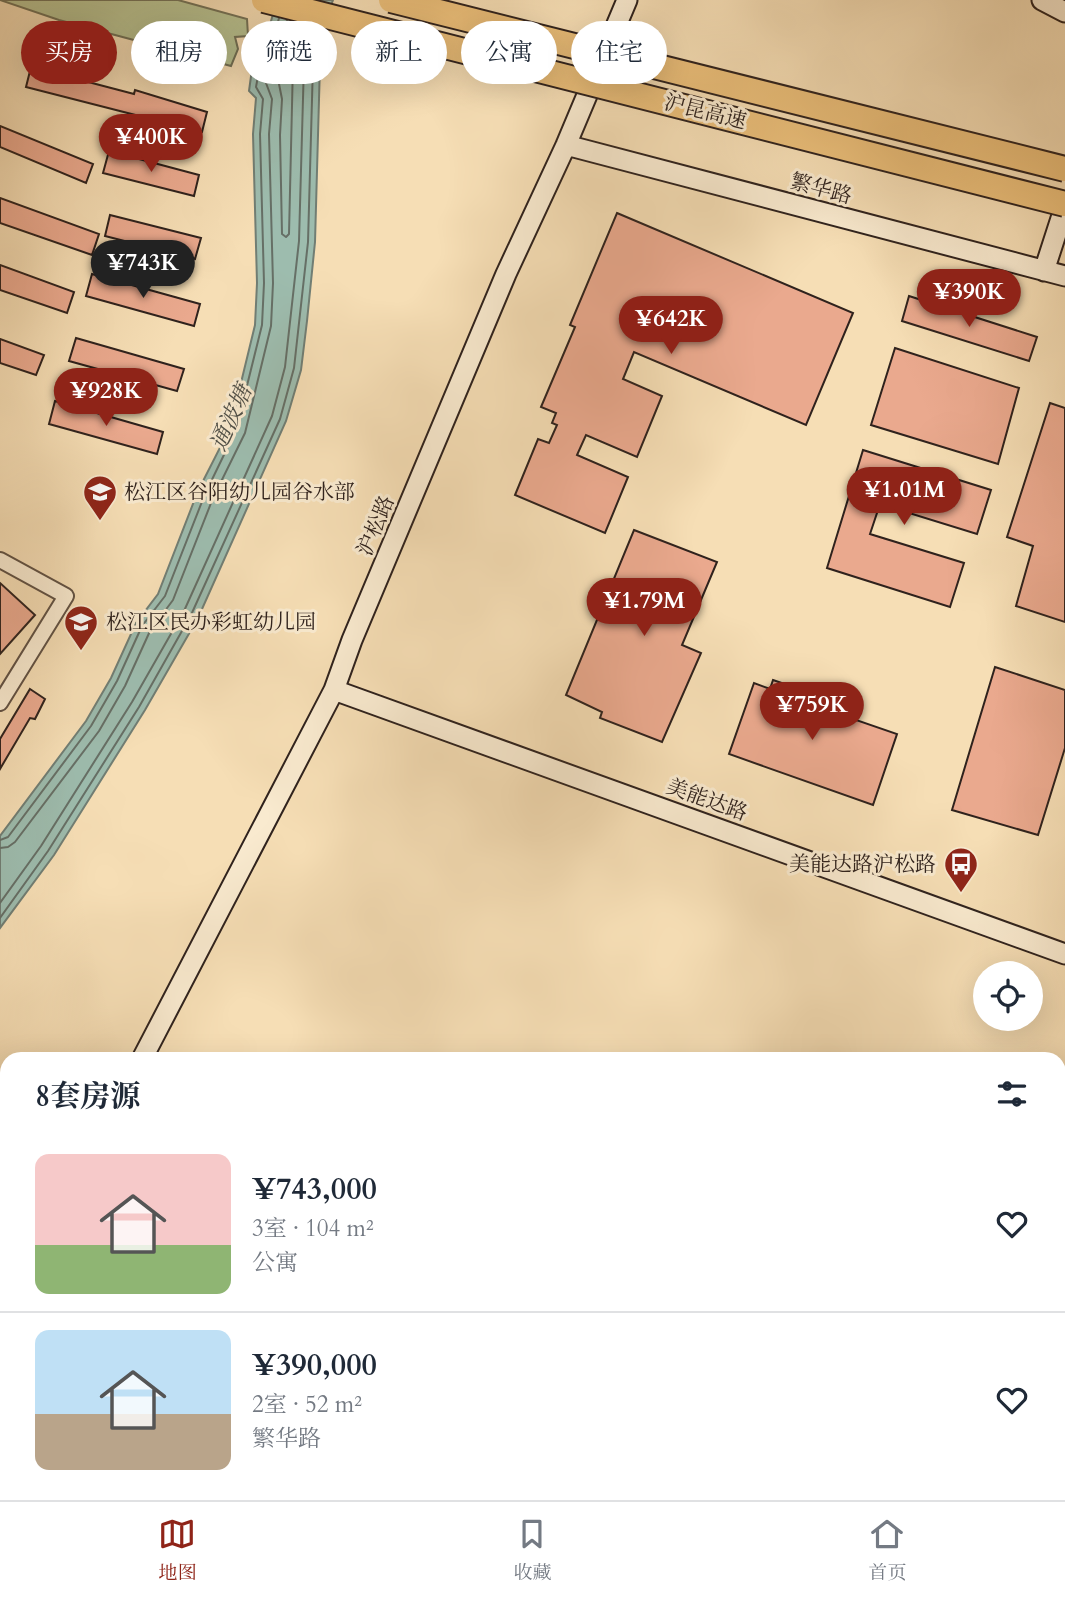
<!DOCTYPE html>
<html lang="zh">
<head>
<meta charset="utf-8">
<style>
	body { margin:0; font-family:Cardo,"Noto Serif SC",serif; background:#f6f6f7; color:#1f2937; height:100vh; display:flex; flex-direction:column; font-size:26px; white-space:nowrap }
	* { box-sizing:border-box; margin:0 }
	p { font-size:23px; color:#747a83 }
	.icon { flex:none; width:38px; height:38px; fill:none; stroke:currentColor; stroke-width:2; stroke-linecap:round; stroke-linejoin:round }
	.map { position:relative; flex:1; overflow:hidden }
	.drawer { position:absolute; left:0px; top:1052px; width:1066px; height:450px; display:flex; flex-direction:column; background:#fff; border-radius:21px 21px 0 0; box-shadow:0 7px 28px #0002 }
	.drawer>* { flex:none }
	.banner { position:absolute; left:21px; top:21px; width:700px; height:63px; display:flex; gap:14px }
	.fabs { position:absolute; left:973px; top:961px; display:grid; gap:14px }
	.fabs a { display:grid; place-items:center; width:70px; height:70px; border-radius:50%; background:#fff; box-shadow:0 7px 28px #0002; font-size:35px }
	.price { position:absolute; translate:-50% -60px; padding:0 16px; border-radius:24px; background:#8f2418; color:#fff; font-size:23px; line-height:46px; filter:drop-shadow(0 2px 4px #0008) }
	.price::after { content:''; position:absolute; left:50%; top:42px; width:21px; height:16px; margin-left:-10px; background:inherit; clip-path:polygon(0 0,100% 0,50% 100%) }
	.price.active { background:#222; color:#fff }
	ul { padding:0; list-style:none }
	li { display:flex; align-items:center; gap:21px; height:175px; padding:0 35px }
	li+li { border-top:2px solid #e0e1e3 }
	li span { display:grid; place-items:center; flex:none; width:196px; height:140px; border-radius:14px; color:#555 }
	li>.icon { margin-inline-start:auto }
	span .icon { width:84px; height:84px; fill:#fffc; stroke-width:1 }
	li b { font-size:30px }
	h2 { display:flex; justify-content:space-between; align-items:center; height:84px; padding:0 35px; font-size:30px }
	.tag { padding:0 24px; border-radius:32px; background:#fff; box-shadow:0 7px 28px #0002; font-size:24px; line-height:63px }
	.tag.active { background:#8f2418; color:#fff }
	.tabs { display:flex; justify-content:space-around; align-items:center; height:98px; border-top:2px solid #e0e1e3; background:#fff; font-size:19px; color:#747a83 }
	.tabs a { display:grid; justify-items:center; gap:4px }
	.tabs .active { color:#8f2418 }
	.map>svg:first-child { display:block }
</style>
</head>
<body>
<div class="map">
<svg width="1065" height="1500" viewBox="0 0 1065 1500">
	<rect width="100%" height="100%" fill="#f6deb5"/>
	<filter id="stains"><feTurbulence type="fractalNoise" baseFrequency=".00286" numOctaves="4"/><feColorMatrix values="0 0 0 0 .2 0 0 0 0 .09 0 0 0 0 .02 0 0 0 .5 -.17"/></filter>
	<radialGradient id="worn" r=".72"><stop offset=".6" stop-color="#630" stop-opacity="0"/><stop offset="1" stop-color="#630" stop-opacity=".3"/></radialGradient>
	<path fill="#b7c292" stroke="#737258" stroke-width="2" d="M0,0H178L247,19L248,36L235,37L238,49L231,66L59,20Z"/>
	<path fill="#9dbcae" stroke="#717e74" stroke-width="2" d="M277,0H333L323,27L320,64L315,242L307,321L301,370L286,421L198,618L145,710L54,855L0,928V836L86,721L111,678L136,623L158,594L198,491L230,428L255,325L257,283L253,134L256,98L249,91L252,69L258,67Z"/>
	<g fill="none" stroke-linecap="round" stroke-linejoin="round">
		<path stroke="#666f66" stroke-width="2" d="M289,60L293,63L289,234L286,237L282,234L280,135L282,99L279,84Z
			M0,840L8,837L91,726L117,681L142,626L165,596L205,494L236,430L262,325L264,283L260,134L263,99L256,87L258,76L265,69L279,18
			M0,848L8,847L15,842L99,731L125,686L150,631L173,600L213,498L245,433L271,326L273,283L269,134L272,99L266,83L273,72L287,20
			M0,903L41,846L132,702L184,611L272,416L285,367L299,241L304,63L308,26
			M0,918L48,851L139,707L191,615L280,419L294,368L308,242L313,64L316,28"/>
	</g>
	<path fill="#eaa98e" stroke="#2f221d" stroke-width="2" d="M31,67L134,94L135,90L207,112L202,132L26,87Z
		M0,126L93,164L86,183L0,147Z
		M109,151L199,175L194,196L103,173Z
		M0,198L99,234L92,255L0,223Z
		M617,213L853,313L806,425L634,352L623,379L662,396L637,457L586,435L577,455L628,477L605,533L515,495L538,439L549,443L557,425L552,423L556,413L541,407L575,327L570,325Z
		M110,215L201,238L195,259L105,236Z
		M0,265L74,292L67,313L0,290Z
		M92,274L200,304L194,326L86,296Z
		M909,296L1037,337L1029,361L902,321Z
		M76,338L184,369L177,391L69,361Z
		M0,339L44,355L36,375L0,363Z
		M895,348L1019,388L998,464L871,425Z
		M55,401L163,432L157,454L49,424Z
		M1050,403L1065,408V622L1016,606L1033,546L1007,537Z
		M863,450L991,490L977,534L880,504L870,534L964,563L950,607L827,568Z
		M634,530L717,562L682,645L701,653L662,742L600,718L602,712L566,695Z
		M0,583L35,615L0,654Z
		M995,667L1065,690V748L1038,835L952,810Z
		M773,680L828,699L824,709L897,734L873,805L729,754L754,683L770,689Z
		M30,689L45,699L35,719L30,718L0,769V739Z"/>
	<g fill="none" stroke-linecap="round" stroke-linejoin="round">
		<g stroke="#615143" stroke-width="18">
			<path id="minor" d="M0,560L66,596L0,703
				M1059,1429L1065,1434"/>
		</g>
		<g stroke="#615143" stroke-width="21">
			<path id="tertiary" d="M1059,1193L1065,1186
				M779,1500L784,1494"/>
		</g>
		<g stroke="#2f221d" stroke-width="23">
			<path id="secondary" d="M1042,0L1065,12
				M566,145L1065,276
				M1044,271L1065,206
				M334,690L1065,954
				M142,1059L334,690L352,640L506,274L566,145L627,0
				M0,1262L7,1252"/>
		</g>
		<g stroke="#2f221d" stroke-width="24">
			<path id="primary" d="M0,1325L7,1332
				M0,1391L7,1397
				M111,1494L117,1500
				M177,1494L183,1500"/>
		</g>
		<use href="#minor" stroke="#f9eacf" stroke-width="14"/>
		<use href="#tertiary" stroke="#f9eacf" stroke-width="18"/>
		<use href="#secondary" stroke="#f9eacf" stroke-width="19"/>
		<use href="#primary" stroke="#ebbf7a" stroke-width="21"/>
		<path stroke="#2f221d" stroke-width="2" d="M0,1346L7,1352
			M162,1494L168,1500"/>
		<g stroke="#2f221d" stroke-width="28" stroke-linecap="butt">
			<path id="motorway-bridge" d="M264,0L1065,204
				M391,0L1065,169"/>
		</g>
		<use href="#motorway-bridge" stroke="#ebbf7a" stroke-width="24"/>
	</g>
	<defs>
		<g id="school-pin" transform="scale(1.75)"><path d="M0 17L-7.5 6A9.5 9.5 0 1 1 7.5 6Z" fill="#8f2418" stroke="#f9eacf"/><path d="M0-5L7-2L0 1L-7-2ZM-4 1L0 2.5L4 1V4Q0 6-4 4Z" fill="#fff"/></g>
		<g id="bus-pin" transform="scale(1.75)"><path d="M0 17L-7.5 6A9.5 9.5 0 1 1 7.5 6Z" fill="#8f2418" stroke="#f9eacf"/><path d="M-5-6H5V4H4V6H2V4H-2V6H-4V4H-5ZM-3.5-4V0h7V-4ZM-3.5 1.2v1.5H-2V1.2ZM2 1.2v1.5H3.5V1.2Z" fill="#fff"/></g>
	</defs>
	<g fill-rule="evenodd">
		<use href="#school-pin" x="100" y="492"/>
		<use href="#school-pin" x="81" y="622"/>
		<use href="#bus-pin" x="961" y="864"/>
	</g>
	<g text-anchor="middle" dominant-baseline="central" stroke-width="6" stroke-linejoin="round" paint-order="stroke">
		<g font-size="21" fill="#2f221d" stroke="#f9eacf">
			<text transform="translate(705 112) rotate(14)">沪昆高速</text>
			<text transform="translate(821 189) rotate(15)">繁华路</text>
			<text transform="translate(376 526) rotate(-67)">沪松路</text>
			<text transform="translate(707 800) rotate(20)">美能达路</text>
		</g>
		<g font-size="21" fill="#2f221d" stroke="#f9eacf" text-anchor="start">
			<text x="124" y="492">松江区谷阳幼儿园谷水部</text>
			<text x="106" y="622">松江区民办彩虹幼儿园</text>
			<text x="936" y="864" text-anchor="end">美能达路沪松路</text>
		</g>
		<g font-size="23" font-style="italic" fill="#505048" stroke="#f9eacf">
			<text transform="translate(231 418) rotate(-66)">通波塘</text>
		</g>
	</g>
	<rect width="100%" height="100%" filter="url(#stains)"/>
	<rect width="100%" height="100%" fill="url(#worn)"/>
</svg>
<div class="fabs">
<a><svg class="icon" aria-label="locate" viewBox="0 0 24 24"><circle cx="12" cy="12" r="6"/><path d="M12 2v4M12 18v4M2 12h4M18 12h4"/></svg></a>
</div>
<b class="price" style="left:151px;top:174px">¥400K</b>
<b class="price active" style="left:143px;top:300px">¥743K</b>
<b class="price" style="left:969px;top:329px">¥390K</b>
<b class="price" style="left:671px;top:356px">¥642K</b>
<b class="price" style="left:106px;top:428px">¥928K</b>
<b class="price" style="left:904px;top:527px">¥1.01M</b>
<b class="price" style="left:644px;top:638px">¥1.79M</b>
<b class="price" style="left:812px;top:742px">¥759K</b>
<div class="banner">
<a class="tag active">买房</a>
<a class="tag">租房</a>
<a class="tag">筛选</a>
<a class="tag">新上</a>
<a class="tag">公寓</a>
<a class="tag">住宅</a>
</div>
<section class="drawer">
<h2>8套房源<svg class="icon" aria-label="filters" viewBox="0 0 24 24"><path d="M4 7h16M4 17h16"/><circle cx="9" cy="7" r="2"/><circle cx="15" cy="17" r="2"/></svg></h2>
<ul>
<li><span style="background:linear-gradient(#f6c9c9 65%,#8fb573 0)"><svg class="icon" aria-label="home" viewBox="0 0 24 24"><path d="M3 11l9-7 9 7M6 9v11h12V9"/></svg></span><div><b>¥743,000</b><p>3室 · 104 m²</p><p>公寓</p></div><svg class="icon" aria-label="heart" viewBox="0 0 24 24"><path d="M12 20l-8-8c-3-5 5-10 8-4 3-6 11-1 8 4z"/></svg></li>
<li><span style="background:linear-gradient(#bfe0f5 60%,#b9a48a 0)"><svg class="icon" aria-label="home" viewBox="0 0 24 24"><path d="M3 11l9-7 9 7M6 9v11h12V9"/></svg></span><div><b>¥390,000</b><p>2室 · 52 m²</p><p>繁华路</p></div><svg class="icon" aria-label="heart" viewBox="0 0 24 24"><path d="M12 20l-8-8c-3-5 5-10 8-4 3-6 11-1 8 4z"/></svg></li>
</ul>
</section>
</div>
<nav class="tabs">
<a class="active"><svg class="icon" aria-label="map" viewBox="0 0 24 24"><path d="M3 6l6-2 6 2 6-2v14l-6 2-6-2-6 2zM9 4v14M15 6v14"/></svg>地图</a>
<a><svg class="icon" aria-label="saved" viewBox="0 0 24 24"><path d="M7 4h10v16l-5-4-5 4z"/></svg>收藏</a>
<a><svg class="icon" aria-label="home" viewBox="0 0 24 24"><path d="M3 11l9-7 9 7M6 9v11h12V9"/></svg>首页</a>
</nav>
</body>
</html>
